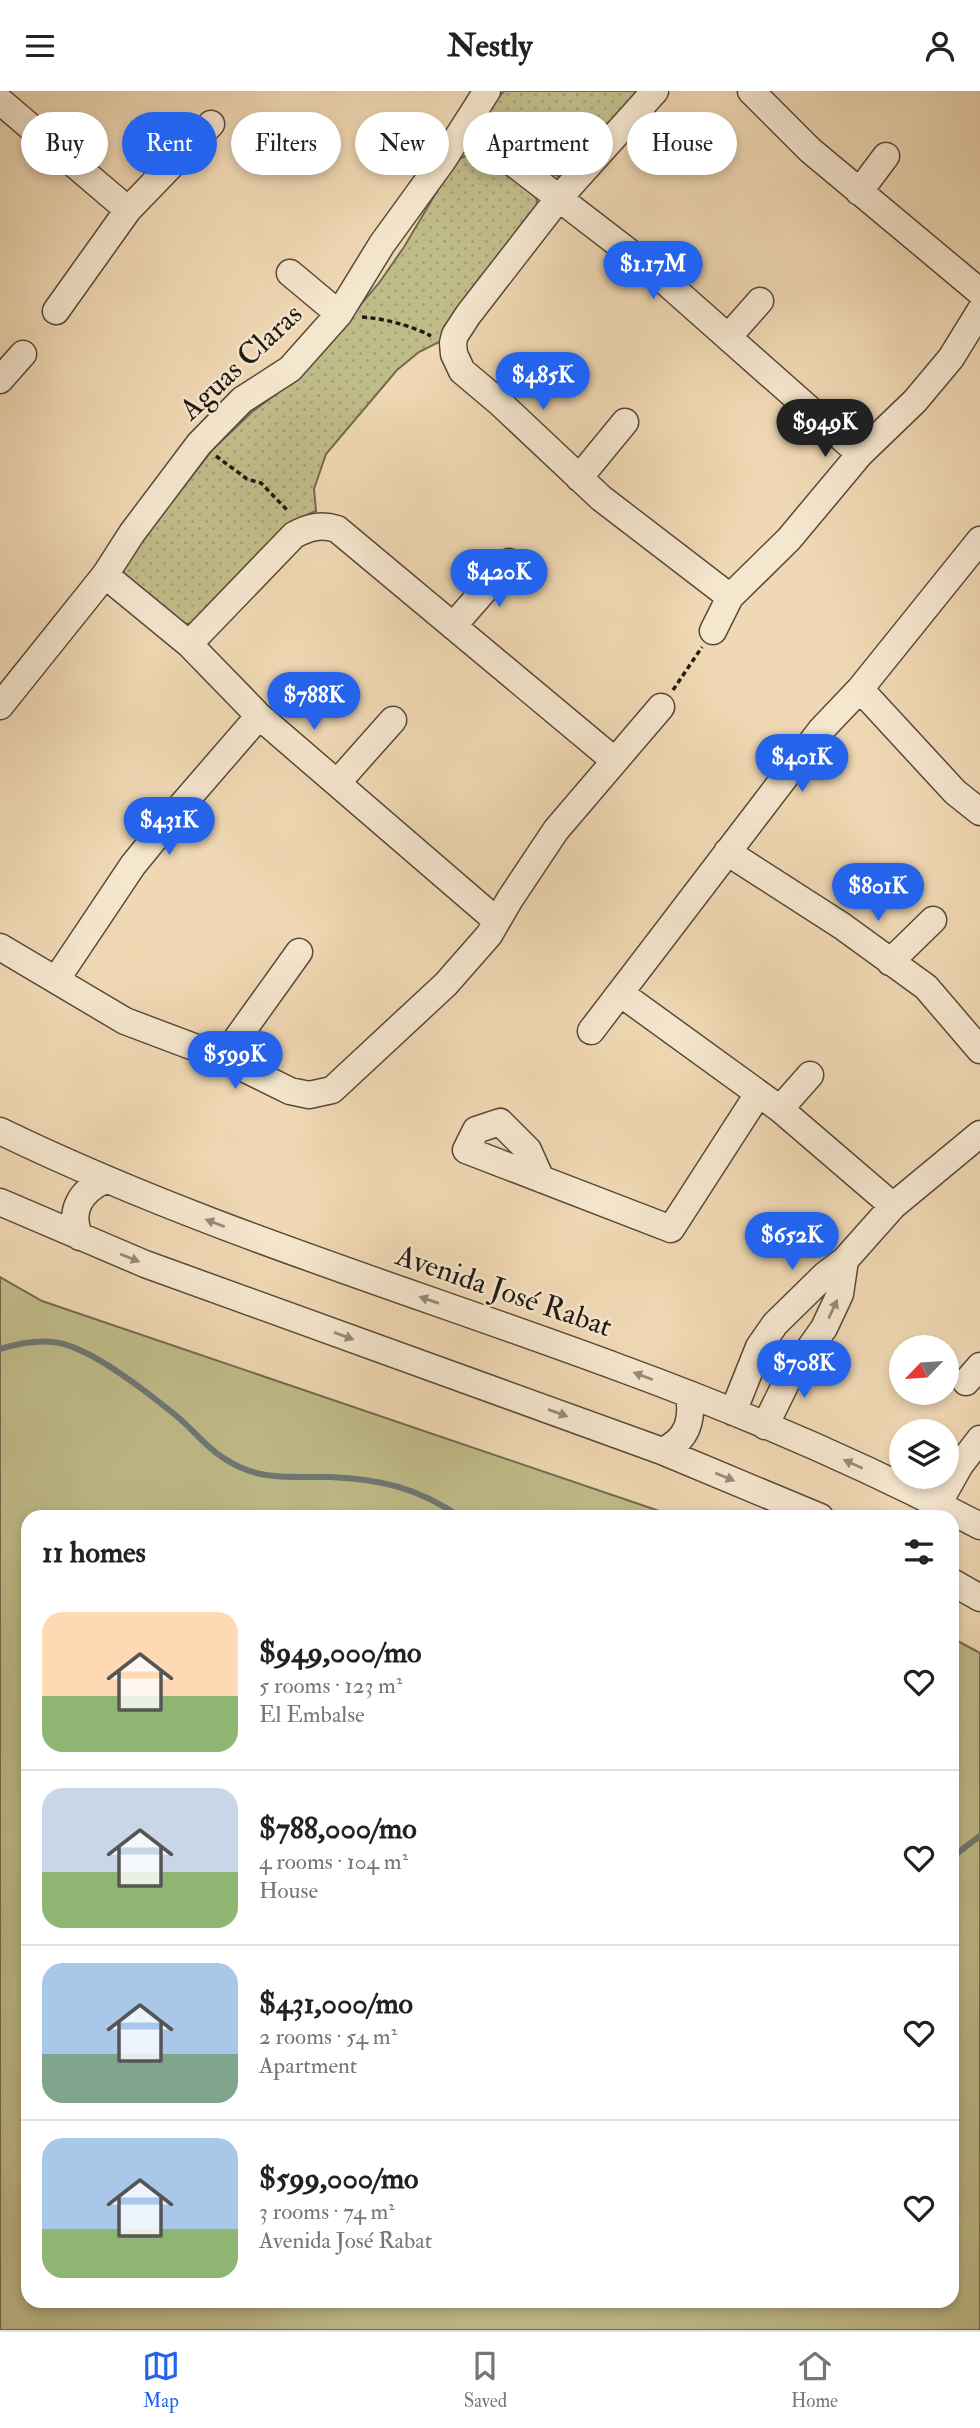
<!DOCTYPE html>
<html lang="en">
<head>
<meta charset="utf-8">
<style>
	body { margin:0; font-family:"IM FELL Double Pica",serif; background:#f2f2f2; color:#222; height:100vh; display:flex; flex-direction:column; font-size:26px; white-space:nowrap }
	* { box-sizing:border-box; margin:0 }
	p { font-size:23px; color:#767676 }
	.icon { flex:none; width:38px; height:38px; fill:none; stroke:currentColor; stroke-width:2; stroke-linecap:round; stroke-linejoin:round }
	.map { position:relative; flex:1; overflow:hidden }
	.panel { position:absolute; left:21px; top:1419px; width:938px; height:798px; display:flex; flex-direction:column; background:#fff; border-radius:21px; box-shadow:0 4px 10px #0003 }
	.panel>* { flex:none }
	.hud { position:absolute; left:21px; top:21px; width:938px; height:63px; display:flex; gap:14px }
	.needle { width:46px; rotate:245deg }
	.tools { position:absolute; left:889px; top:1244px; display:grid; gap:14px }
	.tools a { display:grid; place-items:center; width:70px; height:70px; border-radius:50%; background:#fff; box-shadow:0 4px 10px #0003; font-size:35px }
	.price { position:absolute; translate:-50% -60px; padding:0 16px; border-radius:24px; background:#2563eb; color:#fff; font-size:23px; line-height:46px; filter:drop-shadow(0 2px 4px #0008) }
	.price::after { content:''; position:absolute; left:50%; top:42px; width:21px; height:16px; margin-left:-10px; background:inherit; clip-path:polygon(0 0,100% 0,50% 100%) }
	.price.selected { background:#222; color:#fff }
	ul { padding:0; list-style:none }
	li { display:flex; align-items:center; gap:21px; height:175px; padding:0 21px }
	li+li { border-top:2px solid #e0e0e0 }
	li span { display:grid; place-items:center; flex:none; width:196px; height:140px; border-radius:21px; color:#555 }
	li>.icon { margin-inline-start:auto }
	span .icon { width:84px; height:84px; fill:#fffc; stroke-width:1 }
	li b { font-size:30px }
	h2 { display:flex; justify-content:space-between; align-items:center; height:84px; padding:0 21px; font-size:30px }
	.pill { padding:0 24px; border-radius:32px; background:#fff; box-shadow:0 4px 10px #0003; font-size:24px; line-height:63px }
	.pill.selected { background:#2563eb; color:#fff }
	header { display:flex; justify-content:space-between; align-items:center; height:91px; padding:0 21px; background:#fff; font-size:32px; font-weight:800 }
	.dock { display:flex; justify-content:space-around; align-items:center; height:98px; border-top:2px solid #e0e0e0; background:#fff; font-size:19px; color:#767676 }
	.dock a { display:grid; justify-items:center; gap:4px }
	.dock .selected { color:#2563eb }
	.map>svg:first-child { display:block }
</style>
</head>
<body>
<header><svg class="icon" aria-label="menu" viewBox="0 0 24 24"><path d="M4 6h16M4 12h16M4 18h16"/></svg>Nestly<svg class="icon" aria-label="person" viewBox="0 0 24 24"><circle cx="12" cy="8" r="4"/><path d="M4 21q1-7 8-7t8 7"/></svg></header>
<div class="map">
<svg width="980" height="2239" viewBox="0 0 980 2239">
	<defs>
		<pattern id="park-dots" width="8" height="8" patternUnits="userSpaceOnUse" patternTransform="scale(1.75)"><rect width="8" height="8" fill="#c0bc89"/><path d="M2 2h.1M6 6h.1" fill="none" stroke="#a5a175" stroke-width="1.8" stroke-linecap="round"/></pattern>
	</defs>
	<rect width="100%" height="100%" fill="#f0d8b4"/>
	<filter id="stains"><feTurbulence type="fractalNoise" baseFrequency=".00286" numOctaves="4"/><feColorMatrix values="0 0 0 0 .2 0 0 0 0 .09 0 0 0 0 .02 0 0 0 .5 -.17"/></filter>
	<radialGradient id="worn" r=".72"><stop offset=".6" stop-color="#630" stop-opacity="0"/><stop offset="1" stop-color="#630" stop-opacity=".3"/></radialGradient>
	<path fill="#c0bc89" stroke="#716b4d" stroke-width="2" d="M0,1186L42,1210L677,1426H28V2210H952V1547L980,1562V2239H0Z"/>
	<path fill="url(#park-dots)" stroke="#716b4d" stroke-width="2" d="M504,0H649L560,86L531,73L493,45L488,35L489,18Z
		M471,62L488,64L536,101L538,128L449,246L419,261L397,279L326,363L314,398L316,420C273,437 229,496 197,531L181,534L123,482L129,466L213,358L252,321L300,285L334,245L379,192L404,156L455,70Z"/>
	<g fill="none" stroke-linecap="round" stroke-linejoin="round">
		<path stroke="#6e7876" stroke-width="6" d="M0,1258C17,1253 34,1249 52,1251C88,1253 151,1304 179,1327C193,1339 206,1356 222,1366C258,1391 289,1385 330,1386C380,1388 419,1397 460,1426
			M952,1766L980,1745"/>
		<g stroke="#564a3a" stroke-width="29">
			<path id="minor" d="M655,0L558,108L468,224L455,244L453,252L454,263L462,280L500,312L601,407L730,506
				M751,0L810,59L980,201
				M0,10L128,119
				M465,35L651,178L860,363
				M859,101L886,65
				M290,182L339,223
				M56,220L128,119L211,33
				M729,245L760,210
				M0,289L23,263
				M579,387L625,331
				M105,484L189,553L259,625L497,830
				M453,535L509,471
				M713,540L730,506L789,448L860,363L915,310L951,267L980,220
				M189,553L294,444C309,436 321,433 337,438L615,670
				M860,598L955,701L980,721
				M0,615L105,484L132,442L199,353L242,309L290,278L339,223L382,153L443,69L487,0
				M337,692L393,629
				M727,761L842,835L926,896L980,959
				M0,856L125,930L223,967L290,1000L309,1004L332,999L446,893L489,844L510,808L556,739L661,616
				M890,871L933,829
				M56,889L133,774L182,714L259,625
				M620,902L780,1018L893,1115
				M591,940L821,639L860,598L980,449
				M223,967L299,861
				M780,1018L810,984
				M0,1040C200,1137 413,1200 620,1277C743,1322 864,1374 980,1435
				M541,1088L528,1059L500,1031L476,1039L466,1059L671,1138L758,1003
				M0,1111L145,1173L662,1360L820,1426
				M80,1146C68,1121 80,1100 105,1089
				M966,1291L980,1275
				M733,1321L759,1256L775,1233L825,1184L845,1169L893,1115L980,1043
				M765,1335L788,1288L824,1237L840,1203L845,1169
				M662,1360C688,1349 693,1329 689,1303
				M938,1413L960,1374L980,1348
				M952,1491L980,1507"/>
		</g>
		<path stroke="#221a11" stroke-width="3.5" stroke-dasharray="5 3.5" stroke-linecap="butt" d="M362,226C386,228 410,234 431,245
			M216,365L247,388L261,392L289,421
			M673,599L702,556"/>
		<use href="#minor" stroke="#f5e6ce" stroke-width="26"/>
	</g>
	<defs><path id="oneway-solid" d="M-6-.8H1V-3.2L6.5 0L1 3.2V.8H-6Z" transform="scale(1.75)"/></defs>
	<g fill="#968a79">
		<use href="#oneway-solid" transform="translate(215 1132) rotate(-159)"/>
		<use href="#oneway-solid" transform="translate(130 1167) rotate(22)"/>
		<use href="#oneway-solid" transform="translate(429 1209) rotate(-161)"/>
		<use href="#oneway-solid" transform="translate(833 1218) rotate(-65)"/>
		<use href="#oneway-solid" transform="translate(344 1245) rotate(20)"/>
		<use href="#oneway-solid" transform="translate(643 1285) rotate(-159)"/>
		<use href="#oneway-solid" transform="translate(558 1322) rotate(20)"/>
		<use href="#oneway-solid" transform="translate(853 1373) rotate(-156)"/>
		<use href="#oneway-solid" transform="translate(725 1386) rotate(22)"/>
	</g>
	<g text-anchor="middle" dominant-baseline="central" stroke-width="5" stroke-linejoin="round" paint-order="stroke">
		<g font-size="30" fill="#221a11" stroke="#f5e6ce">
			<text transform="translate(241 271) rotate(-43)">Aguas Claras</text>
			<text transform="translate(504 1200) rotate(19)">Avenida José Rabat</text>
		</g>
	</g>
	<rect width="100%" height="100%" filter="url(#stains)"/>
	<rect width="100%" height="100%" fill="url(#worn)"/>
</svg>
<div class="tools">
<a><svg class="needle" viewBox="-14 -14 28 28"><path d="M0-13l5 13h-10z" fill="#e53935"/><path d="M0 13l5-13h-10z" fill="#767676"/></svg></a>
<a><svg class="icon" aria-label="layers" viewBox="0 0 24 24"><path d="M12 4l9 5-9 5-9-5zM3 14l9 5 9-5"/></svg></a>
</div>
<b class="price" style="left:653px;top:210px">$1.17M</b>
<b class="price" style="left:543px;top:321px">$485K</b>
<b class="price selected" style="left:825px;top:368px">$949K</b>
<b class="price" style="left:499px;top:518px">$420K</b>
<b class="price" style="left:314px;top:641px">$788K</b>
<b class="price" style="left:802px;top:703px">$401K</b>
<b class="price" style="left:169px;top:766px">$431K</b>
<b class="price" style="left:878px;top:832px">$801K</b>
<b class="price" style="left:235px;top:1000px">$599K</b>
<b class="price" style="left:792px;top:1181px">$652K</b>
<b class="price" style="left:804px;top:1309px">$708K</b>
<div class="hud">
<a class="pill">Buy</a>
<a class="pill selected">Rent</a>
<a class="pill">Filters</a>
<a class="pill">New</a>
<a class="pill">Apartment</a>
<a class="pill">House</a>
</div>
<section class="panel">
<h2>11 homes<svg class="icon" aria-label="filters" viewBox="0 0 24 24"><path d="M4 7h16M4 17h16"/><circle cx="9" cy="7" r="2"/><circle cx="15" cy="17" r="2"/></svg></h2>
<ul>
<li><span style="background:linear-gradient(#ffd9b3 60%,#8fb573 0)"><svg class="icon" aria-label="home" viewBox="0 0 24 24"><path d="M3 11l9-7 9 7M6 9v11h12V9"/></svg></span><div><b>$949,000/mo</b><p>5 rooms · 123 m²</p><p>El Embalse</p></div><svg class="icon" aria-label="heart" viewBox="0 0 24 24"><path d="M12 20l-8-8c-3-5 5-10 8-4 3-6 11-1 8 4z"/></svg></li>
<li><span style="background:linear-gradient(#c9d6e8 60%,#8fb573 0)"><svg class="icon" aria-label="home" viewBox="0 0 24 24"><path d="M3 11l9-7 9 7M6 9v11h12V9"/></svg></span><div><b>$788,000/mo</b><p>4 rooms · 104 m²</p><p>House</p></div><svg class="icon" aria-label="heart" viewBox="0 0 24 24"><path d="M12 20l-8-8c-3-5 5-10 8-4 3-6 11-1 8 4z"/></svg></li>
<li><span style="background:linear-gradient(#a9c7e8 65%,#7fa58c 0)"><svg class="icon" aria-label="home" viewBox="0 0 24 24"><path d="M3 11l9-7 9 7M6 9v11h12V9"/></svg></span><div><b>$431,000/mo</b><p>2 rooms · 54 m²</p><p>Apartment</p></div><svg class="icon" aria-label="heart" viewBox="0 0 24 24"><path d="M12 20l-8-8c-3-5 5-10 8-4 3-6 11-1 8 4z"/></svg></li>
<li><span style="background:linear-gradient(#a9c7e8 65%,#8fb573 0)"><svg class="icon" aria-label="home" viewBox="0 0 24 24"><path d="M3 11l9-7 9 7M6 9v11h12V9"/></svg></span><div><b>$599,000/mo</b><p>3 rooms · 74 m²</p><p>Avenida José Rabat</p></div><svg class="icon" aria-label="heart" viewBox="0 0 24 24"><path d="M12 20l-8-8c-3-5 5-10 8-4 3-6 11-1 8 4z"/></svg></li>
</ul>
</section>
</div>
<nav class="dock">
<a class="selected"><svg class="icon" aria-label="map" viewBox="0 0 24 24"><path d="M3 6l6-2 6 2 6-2v14l-6 2-6-2-6 2zM9 4v14M15 6v14"/></svg>Map</a>
<a><svg class="icon" aria-label="saved" viewBox="0 0 24 24"><path d="M7 4h10v16l-5-4-5 4z"/></svg>Saved</a>
<a><svg class="icon" aria-label="home" viewBox="0 0 24 24"><path d="M3 11l9-7 9 7M6 9v11h12V9"/></svg>Home</a>
</nav>
</body>
</html>
